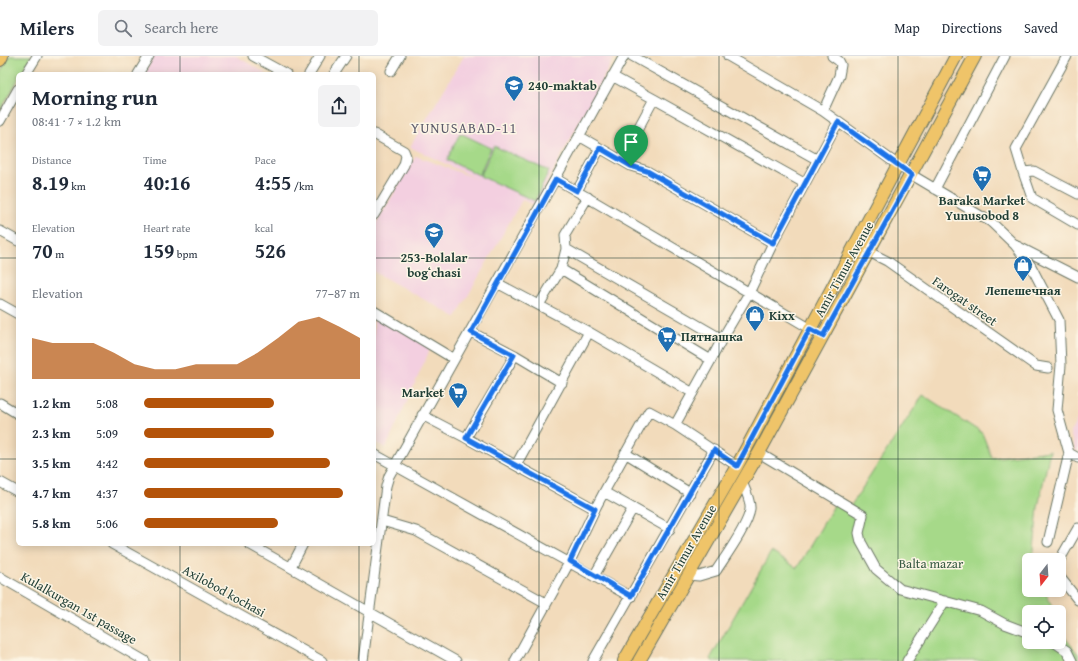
<!DOCTYPE html>
<meta charset="utf-8">
<style>
body{margin:0;font-family:"Gentium Book Plus",serif;background:#f2f2f3;color:#1f2937;height:100vh;display:flex;flex-direction:column;font-size:15px;white-space:nowrap}
*{box-sizing:border-box;margin:0}
p{font-size:13px;color:#747a83}
.icon{flex:none;width:22px;height:22px;fill:none;stroke:currentColor;stroke-width:2;stroke-linecap:round;stroke-linejoin:round}
.map{position:relative;flex:1;overflow:hidden}
.side{position:absolute;left:16px;top:16px;width:360px;height:474px;display:flex;flex-direction:column;background:#fff;border-radius:6px;box-shadow:0 2px 10px #0003}
.side>*{flex:none}
.needle{width:26px;rotate:197deg}
.tools{position:absolute;left:1022px;top:497px;display:grid;gap:8px}
.tools a{display:grid;place-items:center;width:44px;height:44px;border-radius:6px;background:#fff;box-shadow:0 2px 10px #0003;font-size:20px}
.pin{position:absolute;display:grid;place-items:center;width:34px;height:34px;color:#fff;margin:-41px -17px;border-radius:50% 50% 50% 0;rotate:-45deg;box-shadow:0 0 4px #0007}
.pin .icon{rotate:45deg}
.round{display:grid;place-items:center;flex:none;width:42px;height:42px;border-radius:6px;background:#f2f2f3}
.head{display:flex;align-items:center;justify-content:space-between;height:68px;padding:0 16px}
h1{font-size:22px;font-weight:800;line-height:30px}
.stats{display:grid;grid-template-columns:repeat(3,1fr);gap:6px;height:68px;padding:4px 16px}
.stats div{display:grid;align-content:center}
.stats b{font-size:20px;font-weight:800}
.stats small{font-size:11px;font-weight:400}
.stats p{font-size:11px}
.chart{height:112px;padding:8px 16px}
.chart p{display:flex;justify-content:space-between}
.chart svg{width:100%;height:72px;margin-top:4px;fill:#b45309;opacity:.7}
ul{padding:0 16px;list-style:none;font-size:13px}
li{display:grid;grid-template-columns:64px 48px 1fr;align-items:center;height:30px}
li i{height:10px;border-radius:5px;background:#b45309}
header{display:flex;align-items:center;gap:24px;box-sizing:border-box;height:56px;padding:0 20px;background:#fff;border-bottom:1px solid #e0e1e3}
header strong{font-size:19px}
nav{display:flex;gap:22px;margin-inline-start:auto;font-size:14px}
.search{width:280px;height:36px;background:#f2f2f3;display:flex;align-items:center;gap:10px;box-sizing:border-box;padding:0 14px;border-radius:6px;color:#747a83;font-size:15px}
.map>svg:first-child{display:block}
</style>
<header>
<strong>Milers</strong>
<div class="search"><svg class="icon" aria-label="search" viewBox="0 0 24 24"><circle cx="10" cy="10" r="6"/><path d="M15 15l6 6"/></svg>Search here</div>
<nav><a>Map</a><a>Directions</a><a>Saved</a></nav>
</header>
<div class="map">
<svg width="1078" height="605" viewBox="0 0 1078 605">
<rect width="100%" height="100%" fill="#fcf5e5"/>
<filter id="ink" filterUnits="userSpaceOnUse"><feTurbulence type="fractalNoise" baseFrequency=".025" numOctaves="2"/><feDisplacementMap in="SourceGraphic" scale="8" xChannelSelector="R" yChannelSelector="G"/><feConvolveMatrix kernelMatrix="1 2 1 2 8 2 1 2 1" color-interpolation-filters="sRGB"/></filter>
<filter id="wash" filterUnits="userSpaceOnUse"><feTurbulence type="fractalNoise" baseFrequency=".012" numOctaves="4" result="noise"/><feDisplacementMap in="SourceGraphic" scale="16" xChannelSelector="R" yChannelSelector="G"/><feGaussianBlur stdDeviation="0.9" result="paint"/><feColorMatrix in="noise" values="0 0 0 0 0 0 0 0 0 0 0 0 0 0 0 0 0 1.4 0 .05"/><feComposite in="paint" operator="in"/></filter>
<g filter="url(#wash)">
<rect width="100%" height="100%" fill="#f2dbbb"/>
<!-- built -->
<path fill="#f3cfe0" d="M154,0H236L267,18H144Z
M464,0H615L535,149L522,144L456,261L374,216V171L416,100L477,123L410,91Z
M374,261L432,289L386,392L374,385Z
M1078,362V396L1076,395L1070,377Z"/>
<!-- green -->
<path fill="#a6d989" stroke="#628b5e" d="M9,0H31L21,18H18V24L0,55V17Z
M460,77L491,92L479,119L447,104Z
M494,90L549,115L535,145L480,120Z
M923,339L982,377L992,402L1050,395L1038,451L1033,504H1029V534H1044L1055,556H1029V586H1059V574L1078,598V605H713L710,603L771,496L797,512L835,448L848,454Z"/>
</g>
<g filter="url(#ink)">
<g fill="none" stroke-linecap="round" stroke-linejoin="round">
<defs>
<path id="minor" d="M253,0L286,18
M632,0L818,104
M728,0L823,55L912,119L991,166L1015,189L1031,210L1059,264L1061,309L1057,354L1069,397L1078,402
M1067,0L1016,93L1023,116L1034,115L1078,138
M391,15L400,0
M26,18L37,0
M138,18L149,0
M309,18L320,0
M334,18L346,0
M612,20L654,43
M823,55L839,20L841,9L839,5L832,0
M0,65L18,33
M374,78L404,95L406,100L404,109L374,159
M579,80L631,110L647,115L773,187L838,66
M621,104L654,43L804,127
M1023,116L1032,142L1078,169
M556,123L823,280
M935,133L1005,0
M577,135L600,92
M0,175L18,185
M1017,190L1078,221
M566,193L722,283L749,237L773,187
M869,196L887,205L1036,310L1048,312
M561,213L711,304L675,369L737,410
M497,227L589,276L693,337
M0,248L18,258
M539,249L561,213L566,193L565,179L588,141
M374,255L454,303
M471,276L515,299L466,382L595,453L570,505L515,605
M515,299L562,327
M711,304L722,283
M0,347L18,358
M422,359L466,382
M625,397L690,437
M759,397L863,459L859,477L861,486L876,513L900,533L981,555L1005,568L1029,577
M374,398L631,541
M516,409L589,276
M0,426L18,436
M604,436L649,355L675,369
M595,453L604,436L670,473
M382,465L416,475L546,547
M1048,486L1069,397
M112,488L322,605
M249,488L456,605
M1059,505L1078,472
M291,511L303,488
M688,519L699,520L716,515C725,501 749,468 750,453C751,445 745,433 742,426
M594,520L633,452
M1059,520L1078,544
M0,521L145,605
M1054,586L1067,595L1072,605
M363,605L386,430L389,420L624,0
M593,605L714,394
M907,605L945,545"/>
<path id="major" d="M0,4L2,0
M624,605L737,410L956,0
M639,605L759,397L975,0"/>
</defs>
<!-- minor casing -->
<use href="#minor" stroke="#697463" stroke-width="11"/>
<!-- major casing -->
<use href="#major" stroke="#697463" stroke-width="14"/>
<!-- minor -->
<use href="#minor" stroke="#fff" stroke-width="9"/>
<!-- major -->
<use href="#major" stroke="#efc469" stroke-width="12"/>
</g>
</g>
<g fill="none" stroke-linecap="round" stroke-linejoin="round" filter="url(#ink)">
<defs>
<path id="route" d="M838,66L912,119L823,280L810,273L737,410L714,394L631,540L570,505L595,453L466,382L514,299L471,276L556,123L577,135L600,92L631,110L647,115L773,187Z"/>
</defs>
<!-- route casing -->
<use href="#route" stroke="#fff" stroke-width="8"/>
<!-- route -->
<use href="#route" stroke="#1a73e8" stroke-width="5"/>
</g>
<!-- grid -->
<path fill="none" stroke="#1f3d34" stroke-width="1" stroke-opacity="0.55" d="M180,0V18M359,0V18M539,0V605M719,0V605M898,0V605M0,202H18M374,202H1078M0,403H18M374,403H1078M180,488V605M359,488V605"/>
<!-- icons -->
<defs>
<symbol id="school-pin" viewBox="-11 -11 22 30"><path d="M0 17L-7.5 6A9.5 9.5 0 1 1 7.5 6Z" fill="#1f6fb2" stroke="#fcf5e5"/><path d="M0-5L7-2L0 1L-7-2ZM-4 1L0 2.5L4 1V4Q0 6-4 4Z" fill="#fff"/></symbol>
<symbol id="supermarket-pin" viewBox="-11 -11 22 30"><path d="M0 17L-7.5 6A9.5 9.5 0 1 1 7.5 6Z" fill="#1f6fb2" stroke="#fcf5e5"/><path d="M-6-5.5h2.5l.6 2H6L4.5 2H-2.5L-4.4-4H-6ZM-1.5 3.2a1.3 1.3 0 1 0 .1 0ZM3 3.2a1.3 1.3 0 1 0 .1 0Z" fill="#fff"/></symbol>
<symbol id="shop-pin" viewBox="-11 -11 22 30"><path d="M0 17L-7.5 6A9.5 9.5 0 1 1 7.5 6Z" fill="#1f6fb2" stroke="#fcf5e5"/><path d="M-5-2.5h2.3a2.7 3.5 0 0 1 5.4 0H5L5.5 6h-11ZM-1.5-2.5h3a1.5 2.3 0 0 0-3 0Z" fill="#fff"/></symbol>
</defs>
<g fill-rule="evenodd">
<use href="#school-pin" x="503" y="18" width="22" height="30"/>
<use href="#supermarket-pin" x="971" y="108" width="22" height="30"/>
<use href="#school-pin" x="423" y="165" width="22" height="30"/>
<use href="#shop-pin" x="1012" y="198" width="22" height="30"/>
<use href="#shop-pin" x="744" y="248" width="22" height="30"/>
<use href="#supermarket-pin" x="656" y="269" width="22" height="30"/>
<use href="#supermarket-pin" x="447" y="325" width="22" height="30"/>
</g>
<g text-anchor="middle" dominant-baseline="central" stroke-width="3" stroke-linejoin="round" paint-order="stroke">
<!-- poi labels -->
<g font-size="13" font-weight="bold" fill="#1f3d34" stroke="#fcf5e5" text-anchor="start">
<text x="528" y="29">240-maktab</text>
<text x="982" y="144" text-anchor="middle">Baraka Market<tspan x="982" dy="15">Yunusobod 8</tspan></text>
<text x="434" y="201" text-anchor="middle">253-Bolalar<tspan x="434" dy="15">bogʻchasi</tspan></text>
<text x="1023" y="234" text-anchor="middle">Лепешечная</text>
<text x="769" y="259">Kixx</text>
<text x="681" y="280">Пятнашка</text>
<text x="444" y="336" text-anchor="end">Market</text>
</g>
<!-- street labels -->
<g font-size="13" fill="#1f3d34" stroke="#fcf5e5">
<text transform="translate(844 213) rotate(-61)">Amir Timur Avenue</text>
<text transform="translate(965 245) rotate(35)">Farogat street</text>
<text transform="translate(686 496) rotate(-60)">Amir Timur Avenue</text>
<text transform="translate(224 535) rotate(29)">Axilobod kochasi</text>
<text transform="translate(79 552) rotate(30)">Kulalkurgan 1st passage</text>
</g>
<!-- park labels -->
<g font-size="13" fill="#3a5c45" stroke="#fcf5e5">
<text x="931" y="507">Balta mazar</text>
</g>
<!-- neighbourhood labels -->
<g font-size="14" letter-spacing="1" fill="#5d5b6b" stroke="#fcf5e5">
<text x="464" y="72">YUNUSABAD-11</text>
</g>
</g>
</svg>
<div class="tools">
<a><svg class="needle" viewBox="-14 -14 28 28"><path d="M0-13l5 13h-10z" fill="#e53935"/><path d="M0 13l5-13h-10z" fill="#747a83"/></svg></a>
<a><svg class="icon" aria-label="locate" viewBox="0 0 24 24"><circle cx="12" cy="12" r="6"/><path d="M12 2v4M12 18v4M2 12h4M18 12h4"/></svg></a>
</div>
<div class="pin" style="left:631px;top:110px;background:#1e9e55"><svg class="icon" aria-label="arrive" viewBox="0 0 24 24"><path d="M6 21V4h12l-3 4 3 4H6"/></svg></div>
<section class="side">
<div class="head"><div><h1>Morning run</h1><p>08:41 · 7 × 1.2 km</p></div><a class="round"><svg class="icon" aria-label="share" viewBox="0 0 24 24"><path d="M12 15V3M7 8l5-5 5 5M5 13v7h14v-7"/></svg></a></div>
<div class="stats">
<div><p>Distance</p><b>8.19<small> km</small></b></div>
<div><p>Time</p><b>40:16</b></div>
<div><p>Pace</p><b>4:55<small> /km</small></b></div>
</div>
<div class="stats">
<div><p>Elevation</p><b>70<small> m</small></b></div>
<div><p>Heart rate</p><b>159<small> bpm</small></b></div>
<div><p>kcal</p><b>526</b></div>
</div>
<div class="chart"><p><span>Elevation</span>77–87 m</p>
<svg viewBox="0 0 160 44" preserveAspectRatio="none"><path d="M0 44V19L10 22L20 22L30 22L40 28L50 35L60 38L70 38L80 35L90 35L100 35L110 28L120 19L130 9L140 6L150 12L160 19V44z"/></svg>
</div>
<ul>
<li><b>1.2 km</b>5:08<i style="width:60%"></i></li>
<li><b>2.3 km</b>5:09<i style="width:60%"></i></li>
<li><b>3.5 km</b>4:42<i style="width:86%"></i></li>
<li><b>4.7 km</b>4:37<i style="width:92%"></i></li>
<li><b>5.8 km</b>5:06<i style="width:62%"></i></li>
</ul>
</section>
</div>
